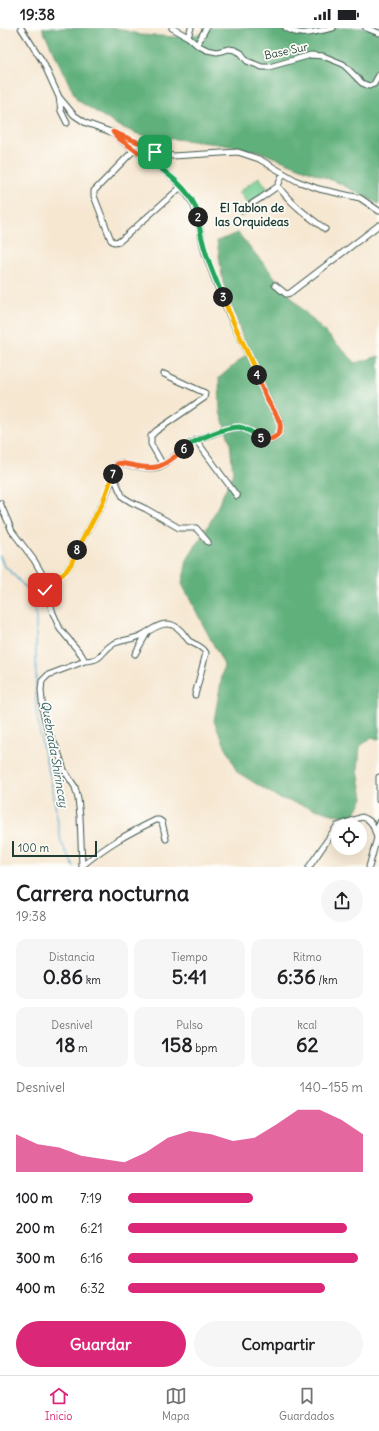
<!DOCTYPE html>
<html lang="es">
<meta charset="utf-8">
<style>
body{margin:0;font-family:Delius,sans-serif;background:#f6f6f6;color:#202124;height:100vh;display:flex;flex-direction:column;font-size:15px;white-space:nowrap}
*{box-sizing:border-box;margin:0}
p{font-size:13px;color:#757577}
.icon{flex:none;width:22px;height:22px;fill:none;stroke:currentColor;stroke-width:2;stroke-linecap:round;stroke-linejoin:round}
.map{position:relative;height:839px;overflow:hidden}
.details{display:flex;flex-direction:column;background:#fff;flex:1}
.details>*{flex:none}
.tools{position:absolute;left:331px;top:791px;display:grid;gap:8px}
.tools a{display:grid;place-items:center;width:36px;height:36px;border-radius:50%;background:#fff;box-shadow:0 4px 16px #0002;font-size:20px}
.scale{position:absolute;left:12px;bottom:10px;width:85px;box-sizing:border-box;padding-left:4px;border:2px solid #1f3d34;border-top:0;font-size:11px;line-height:14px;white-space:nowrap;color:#1f3d34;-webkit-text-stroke:3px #fdfcf7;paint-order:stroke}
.pin{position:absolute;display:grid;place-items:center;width:34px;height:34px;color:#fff;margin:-17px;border-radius:8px;box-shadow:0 2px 6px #0006}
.km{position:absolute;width:20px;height:20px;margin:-10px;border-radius:50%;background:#222;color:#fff;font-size:11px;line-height:20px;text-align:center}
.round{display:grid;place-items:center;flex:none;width:42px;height:42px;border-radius:21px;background:#f6f6f6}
.summary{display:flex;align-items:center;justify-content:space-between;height:68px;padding:0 16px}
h1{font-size:22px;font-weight:700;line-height:30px}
.stats{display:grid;grid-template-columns:repeat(3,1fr);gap:6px;height:68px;padding:4px 16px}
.stats div{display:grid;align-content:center;border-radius:10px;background:#f6f6f6;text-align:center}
.stats b{font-size:20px;font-weight:700}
.stats small{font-size:11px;font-weight:400}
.stats p{font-size:11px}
.chart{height:112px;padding:8px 16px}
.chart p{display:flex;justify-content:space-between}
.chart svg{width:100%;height:72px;margin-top:4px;fill:#db2777;opacity:.7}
.cta{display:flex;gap:8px;margin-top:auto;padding:8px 16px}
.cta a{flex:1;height:46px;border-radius:24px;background:#db2777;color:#fff;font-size:16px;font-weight:700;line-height:46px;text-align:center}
.cta a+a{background:#f6f6f6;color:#202124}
ul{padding:0 16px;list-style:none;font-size:13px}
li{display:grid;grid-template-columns:64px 48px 1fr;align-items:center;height:30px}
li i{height:10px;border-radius:5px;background:#db2777}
.status{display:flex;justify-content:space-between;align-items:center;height:28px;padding:0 20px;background:#fff;direction:ltr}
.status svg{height:11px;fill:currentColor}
.tab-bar{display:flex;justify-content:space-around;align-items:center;height:56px;border-top:1px solid #e0e0e0;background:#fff;font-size:11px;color:#757577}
.tab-bar a{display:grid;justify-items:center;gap:2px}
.tab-bar .active{color:#db2777}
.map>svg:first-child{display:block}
</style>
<div class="status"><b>19:38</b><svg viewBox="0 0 49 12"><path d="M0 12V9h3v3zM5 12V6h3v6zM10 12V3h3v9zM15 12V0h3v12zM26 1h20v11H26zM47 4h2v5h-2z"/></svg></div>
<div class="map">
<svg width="379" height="839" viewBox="0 0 379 839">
<rect width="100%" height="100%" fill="#fdfcf7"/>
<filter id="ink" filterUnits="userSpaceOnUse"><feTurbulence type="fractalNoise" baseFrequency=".025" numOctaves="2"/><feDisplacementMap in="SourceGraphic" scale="8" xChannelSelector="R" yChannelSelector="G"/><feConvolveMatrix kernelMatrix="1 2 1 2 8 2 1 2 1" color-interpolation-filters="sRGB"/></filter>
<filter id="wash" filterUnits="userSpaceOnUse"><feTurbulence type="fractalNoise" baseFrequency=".012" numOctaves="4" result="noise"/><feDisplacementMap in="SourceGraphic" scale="16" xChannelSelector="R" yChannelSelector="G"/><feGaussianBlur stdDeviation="0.9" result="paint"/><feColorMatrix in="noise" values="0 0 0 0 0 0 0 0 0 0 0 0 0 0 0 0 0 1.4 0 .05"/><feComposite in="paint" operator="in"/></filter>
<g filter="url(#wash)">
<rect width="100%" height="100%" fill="#f6e7d1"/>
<!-- green -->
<path fill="#76cc91" stroke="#4a8462" d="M259,149L268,161L248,176L239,164Z"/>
<!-- forest -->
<path fill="#60b07b" stroke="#407658" d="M42,0H116L141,7L178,9L202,6L210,0H379V176L339,155L258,123L218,116L140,107L117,97L77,72Z
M238,205L299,278L356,335L379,328V711L372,710L360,718L358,743L363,770L353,789L332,786L279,770L237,744L214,693L224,637L182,556L187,532L212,491L233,445L230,414L220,384L219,350L247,326L243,310L223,255L217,213Z"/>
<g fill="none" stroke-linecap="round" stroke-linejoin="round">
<!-- stream -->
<path stroke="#53a8cf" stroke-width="1.5" d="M0,528L3,536L33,567L36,588V681L42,717L51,752L61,814L74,839"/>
</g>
</g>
<g filter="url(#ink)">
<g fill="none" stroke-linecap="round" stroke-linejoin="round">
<defs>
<path id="street" d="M21,0L43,34L59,69L74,87L86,95L122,108L155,124L173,128L238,124L259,131L297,153L319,161L360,170L379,183
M172,0L188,9L197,17L207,22L217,24L229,21L235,22L241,25L247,33L262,39H269L311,27L323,28L343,36L362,55L369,58L374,56L379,47
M286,0C301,10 317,3 333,0
M366,0L379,5
M188,9L191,0
M197,17L206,0
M59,69L61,83L67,95
M134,122L94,163V168L111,212L114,214L120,213L181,159
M283,145L278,158C290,175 308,188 325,201
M242,182L261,170L278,158
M275,257L286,266L290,265L379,197
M196,412L237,468
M163,437L151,416V408L156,403L204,370L205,365L164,346
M113,447L120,463L123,469L131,474L146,481L179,500H196L208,514
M0,475L12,503L34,532L41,544L53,585L60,601L81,626L85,633L48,647L42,653L41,662L43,684L47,700L58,723L64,742L75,759L78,771L80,788L82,839
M45,562L66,543L71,536L75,526L102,476L111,454L114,441L117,436L120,435C130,437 140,440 150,440C165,441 175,427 185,419C193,413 201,410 210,407C218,404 230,399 239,399C252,400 268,421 279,405C281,402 281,397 280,393C277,386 271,380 268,372C258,352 250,330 240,309C226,282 215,253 205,225C199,206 201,185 188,168C176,150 159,139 141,127C131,120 120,114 113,104
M135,626L147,605
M85,633C104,632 100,624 113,616C121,612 131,612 140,608C153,602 164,589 179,601C183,604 185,609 189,613C195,617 203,618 206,625L195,667
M379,749V772
M82,838C107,817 127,806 156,792H159L162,794L166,811
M309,839L337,798L362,789C374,793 373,799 377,810
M369,839L377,810L379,794"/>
</defs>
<!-- street casing -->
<use href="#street" stroke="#3f564c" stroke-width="7"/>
<!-- street -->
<use href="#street" stroke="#fff" stroke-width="5"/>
</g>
</g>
<g fill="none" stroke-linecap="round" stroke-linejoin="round" filter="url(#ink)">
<defs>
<path id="split-1" d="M142,127L118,110L113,104L140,115L155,124"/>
<path id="split-2" d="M142,127C162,141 195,163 198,189"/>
<path id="split-3" d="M198,189C201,217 212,243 223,269"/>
<path id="split-4" d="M223,269C233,296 246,320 257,347"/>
<path id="split-5" d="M257,347C260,355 264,364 268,373C273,383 290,401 273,410C269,412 265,411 261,410"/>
<path id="split-6" d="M184,421C193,412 226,399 239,399C247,400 254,406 261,410"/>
<path id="split-7" d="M113,446L117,436L120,435C154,441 157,445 184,421"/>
<path id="split-8" d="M77,522L102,476L113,446"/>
<path id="split-9" d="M45,562L66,543L71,536L77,522"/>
</defs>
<!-- split-1 casing -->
<use href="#split-1" stroke="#fff" stroke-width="8"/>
<!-- split-2 casing -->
<use href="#split-2" stroke="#fff" stroke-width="8"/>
<!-- split-3 casing -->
<use href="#split-3" stroke="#fff" stroke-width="8"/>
<!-- split-4 casing -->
<use href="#split-4" stroke="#fff" stroke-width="8"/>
<!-- split-5 casing -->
<use href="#split-5" stroke="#fff" stroke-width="8"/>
<!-- split-6 casing -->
<use href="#split-6" stroke="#fff" stroke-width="8"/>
<!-- split-7 casing -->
<use href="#split-7" stroke="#fff" stroke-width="8"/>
<!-- split-8 casing -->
<use href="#split-8" stroke="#fff" stroke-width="8"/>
<!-- split-9 casing -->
<use href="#split-9" stroke="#fff" stroke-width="8"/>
<!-- split-1 -->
<use href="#split-1" stroke="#f0652b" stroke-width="5"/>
<!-- split-2 -->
<use href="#split-2" stroke="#22a559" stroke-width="5"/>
<!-- split-3 -->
<use href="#split-3" stroke="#22a559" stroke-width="5"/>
<!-- split-4 -->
<use href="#split-4" stroke="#f5b400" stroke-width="5"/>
<!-- split-5 -->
<use href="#split-5" stroke="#f0652b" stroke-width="5"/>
<!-- split-6 -->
<use href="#split-6" stroke="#22a559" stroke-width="5"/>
<!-- split-7 -->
<use href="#split-7" stroke="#f0652b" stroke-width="5"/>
<!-- split-8 -->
<use href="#split-8" stroke="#f5b400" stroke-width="5"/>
<!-- split-9 -->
<use href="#split-9" stroke="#f5b400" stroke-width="5"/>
</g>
<g text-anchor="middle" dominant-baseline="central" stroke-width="3.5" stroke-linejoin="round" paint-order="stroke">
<!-- street labels -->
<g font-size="11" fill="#1f3d34" stroke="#fdfcf7">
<text transform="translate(286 23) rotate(-12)">Base Sur</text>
</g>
<!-- neighbourhood labels -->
<g font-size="12" font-weight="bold" fill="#1f3d34" stroke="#fdfcf7">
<text x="252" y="179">El Tablon de<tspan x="252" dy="14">las Orquideas</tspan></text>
</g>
<!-- water labels -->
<g font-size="12" font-style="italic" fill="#31626a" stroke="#fdfcf7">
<text transform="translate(55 726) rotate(80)">Quebrada Shirincay</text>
</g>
</g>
</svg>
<div class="tools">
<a><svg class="icon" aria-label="locate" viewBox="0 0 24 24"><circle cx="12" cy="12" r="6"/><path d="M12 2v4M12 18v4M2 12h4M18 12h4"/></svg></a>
</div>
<div class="scale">100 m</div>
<div class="pin" style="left:155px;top:124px;background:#1e9e55"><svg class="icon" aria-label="arrive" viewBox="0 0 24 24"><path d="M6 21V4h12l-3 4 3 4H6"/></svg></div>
<div class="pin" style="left:45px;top:562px;background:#d93025"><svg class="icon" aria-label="check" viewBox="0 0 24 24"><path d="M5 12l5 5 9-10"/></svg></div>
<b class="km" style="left:198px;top:189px">2</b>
<b class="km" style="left:223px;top:269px">3</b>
<b class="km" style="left:257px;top:347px">4</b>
<b class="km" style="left:261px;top:410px">5</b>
<b class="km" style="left:184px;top:421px">6</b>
<b class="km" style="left:113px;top:446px">7</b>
<b class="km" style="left:77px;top:522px">8</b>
</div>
<section class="details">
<div class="summary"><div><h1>Carrera nocturna</h1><p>19:38</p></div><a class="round"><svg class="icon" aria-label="share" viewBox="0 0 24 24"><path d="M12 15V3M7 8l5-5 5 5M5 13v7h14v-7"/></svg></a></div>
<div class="stats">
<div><p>Distancia</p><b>0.86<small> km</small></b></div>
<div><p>Tiempo</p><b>5:41</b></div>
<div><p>Ritmo</p><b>6:36<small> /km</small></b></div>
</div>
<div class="stats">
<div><p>Desnivel</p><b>18<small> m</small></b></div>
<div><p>Pulso</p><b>158<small> bpm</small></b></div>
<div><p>kcal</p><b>62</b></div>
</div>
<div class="chart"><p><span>Desnivel</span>140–155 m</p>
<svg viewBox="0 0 160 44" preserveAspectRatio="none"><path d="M0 44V21L10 27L20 29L30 34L40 36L50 38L60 32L70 23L80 19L90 21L100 25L110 23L120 15L130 6L140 6L150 12L160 21V44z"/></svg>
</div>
<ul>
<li><b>100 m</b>7:19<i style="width:53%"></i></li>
<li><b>200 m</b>6:21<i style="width:93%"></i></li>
<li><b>300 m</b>6:16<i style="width:98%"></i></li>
<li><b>400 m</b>6:32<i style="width:84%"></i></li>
</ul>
<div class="cta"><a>Guardar</a><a>Compartir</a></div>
</section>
<nav class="tab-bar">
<a class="active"><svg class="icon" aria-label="home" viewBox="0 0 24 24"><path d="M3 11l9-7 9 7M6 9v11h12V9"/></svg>Inicio</a>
<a><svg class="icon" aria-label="map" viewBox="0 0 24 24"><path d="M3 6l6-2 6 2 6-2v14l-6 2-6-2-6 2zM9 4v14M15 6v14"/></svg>Mapa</a>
<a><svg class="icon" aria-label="saved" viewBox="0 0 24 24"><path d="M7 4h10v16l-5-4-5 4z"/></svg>Guardados</a>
</nav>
